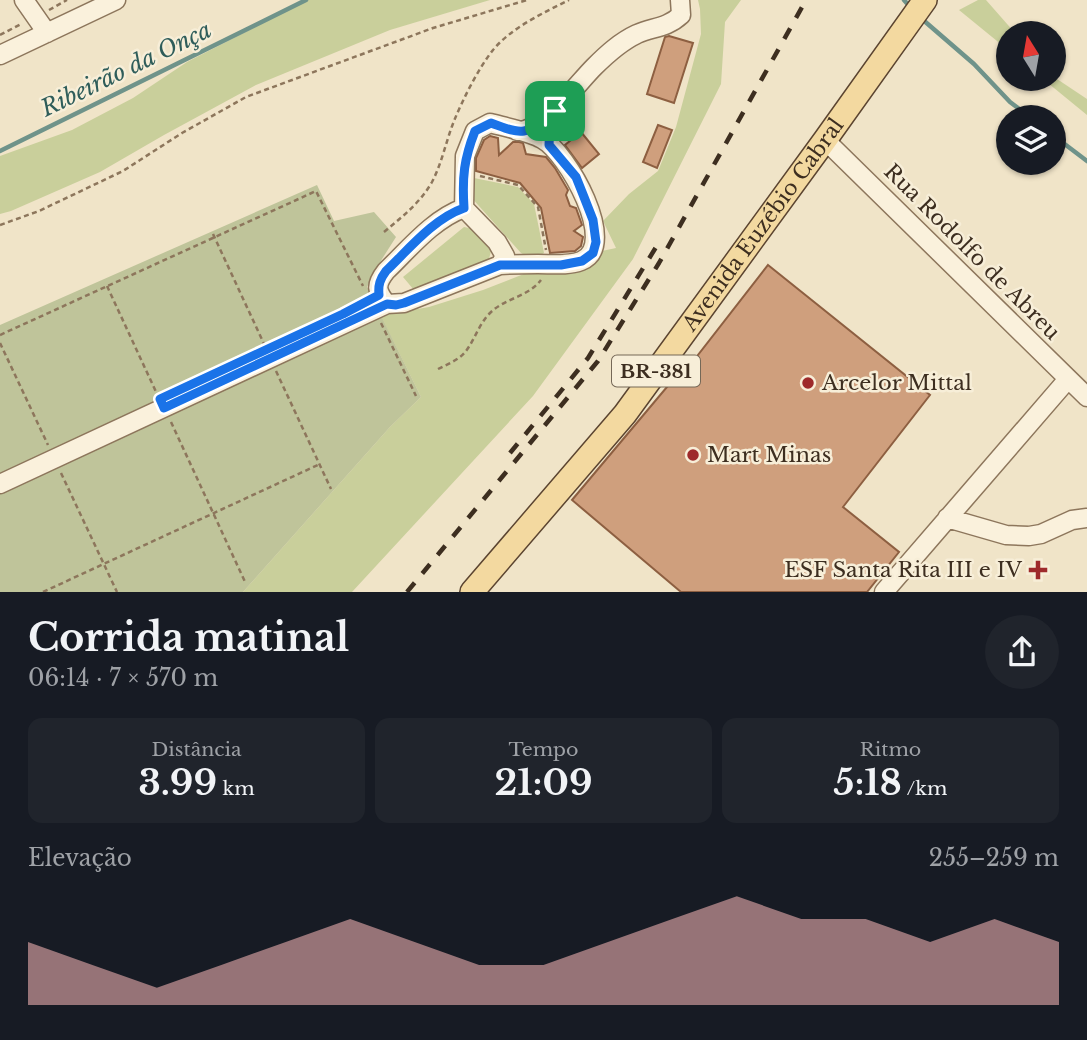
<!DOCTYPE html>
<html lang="pt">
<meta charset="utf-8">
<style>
body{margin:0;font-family:"Libre Baskerville",serif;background:#20242c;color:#f1f3f6;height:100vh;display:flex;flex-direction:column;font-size:26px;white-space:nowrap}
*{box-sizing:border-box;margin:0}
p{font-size:23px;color:#9ea1a6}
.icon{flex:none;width:38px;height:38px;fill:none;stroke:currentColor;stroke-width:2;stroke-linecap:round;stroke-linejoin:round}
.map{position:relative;height:592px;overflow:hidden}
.panel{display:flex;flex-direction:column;background:#171b24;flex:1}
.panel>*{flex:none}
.needle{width:46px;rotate:349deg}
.buttons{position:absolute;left:996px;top:21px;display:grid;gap:14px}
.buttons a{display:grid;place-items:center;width:70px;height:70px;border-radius:50%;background:#171b24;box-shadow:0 2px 5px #0004;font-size:35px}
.pin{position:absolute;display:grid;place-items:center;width:60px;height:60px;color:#fff;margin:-30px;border-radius:14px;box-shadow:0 4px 10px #0006}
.round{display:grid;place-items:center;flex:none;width:74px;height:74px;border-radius:37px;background:#20242c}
.head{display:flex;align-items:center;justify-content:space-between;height:119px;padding:0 28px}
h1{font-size:38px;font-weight:700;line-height:52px}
.stats{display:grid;grid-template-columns:repeat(3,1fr);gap:10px;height:119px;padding:7px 28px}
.stats div{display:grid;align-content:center;border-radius:14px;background:#20242c;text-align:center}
.stats b{font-size:35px;font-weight:700}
.stats small{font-size:19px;font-weight:400}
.stats p{font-size:19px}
.chart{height:196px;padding:14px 28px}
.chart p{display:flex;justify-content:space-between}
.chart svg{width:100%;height:126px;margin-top:7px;fill:#cc999b;opacity:.7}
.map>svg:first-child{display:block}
</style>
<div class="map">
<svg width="1087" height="592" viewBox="0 0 1087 592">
<rect width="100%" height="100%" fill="#f0e4c8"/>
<!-- green -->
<path fill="#c9cf9b" d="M308,0H490L390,30L256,85L164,135L100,172L11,211L0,214V156L72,130L133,98L187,62Z
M698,0H741L725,22L721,84L633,259L533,396L352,592H243L390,427L421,397L378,310L406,311L429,307L483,290L534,270L589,263L602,251L616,248L603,221L629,194L658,171L676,127L701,34L700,9Z
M978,0H986L1015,33H1008V50L959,10Z
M1054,77L1087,99V115L1043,79H1054Z
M474,178L518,187L534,204L544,253C535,259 530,258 521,253L470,196L469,182Z
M464,227L479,230L492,247L488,263L414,290L403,277Z"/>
<!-- cemetery -->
<path fill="#bfc49a" d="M317,185L334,221L374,212L396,237L382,259L367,287L421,397L390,427L243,592H0V325Z"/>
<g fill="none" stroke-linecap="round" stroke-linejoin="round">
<!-- stream -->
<path stroke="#6f938a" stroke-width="4.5" d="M904,0L911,8
M922,19L974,64L1010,102L1030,117
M1054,136L1087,161
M0,151L306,0"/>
</g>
<!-- building -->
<path fill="#cf9f7d" stroke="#8d5f41" stroke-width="2" d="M669,36L693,43L674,103L647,94L665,37Z
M658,125L672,130L657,168L643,162Z
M581,132L599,154L582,168L565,145Z
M490,136L498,138L499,155L513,142H519L523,143L526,154L546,157L555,168L568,190L566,195L570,206L576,208L581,222L582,225L574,231L583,237L581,246L575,251L550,253L541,208L520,183L476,171V158L484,140Z
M768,265L930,395L843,507L899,552L867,592H681L572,500L677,375L680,378Z"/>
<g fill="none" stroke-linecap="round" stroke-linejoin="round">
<defs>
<path id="minor" d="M24,0L47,33
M0,55L116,0
M517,131C542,132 576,85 594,67C607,54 620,42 637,34C653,27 667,28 681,15L680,0
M825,140L1087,397
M464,208L465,156L475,131L490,123C505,127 530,132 542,139C567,152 620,246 581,261C568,266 552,264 538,264C526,264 513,264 500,265
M0,484L387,304L404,303L500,265L505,256L497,242L464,208C433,219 409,249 386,271C375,285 376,291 387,304
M947,518L1006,535L1029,536L1041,534L1072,520L1087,518
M884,592L1068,379"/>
<g id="major">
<path id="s1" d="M472,592L625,414L825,140L925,0"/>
</g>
</defs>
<!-- minor casing -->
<use href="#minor" stroke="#8d765c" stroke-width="21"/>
<!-- major casing -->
<use href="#major" stroke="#5b4430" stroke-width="26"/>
<!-- path -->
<path stroke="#8d765c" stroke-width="2.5" stroke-dasharray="5 3.5" stroke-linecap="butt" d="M49,10L67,0
M0,35L21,24
M480,176L518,185L538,207L546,250
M0,225L39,211L123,171L182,133L246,97L433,28L527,0
M384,232C402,217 420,203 432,182C442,163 446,141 454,121C463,99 478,69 493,50C511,28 543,13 569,0
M213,234L265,346
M107,286L157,394
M381,323L416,396
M0,335L316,191L363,286
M0,343L48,445
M438,369C448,364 459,360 466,351C475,339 479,324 490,313C505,298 528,297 541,280
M276,371L331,489
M171,422L246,584
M61,473L117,592
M43,592L320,464"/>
<!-- minor -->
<use href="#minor" stroke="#faf1dc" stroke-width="18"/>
<!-- major -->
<use href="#major" stroke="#f3d9a0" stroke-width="23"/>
<!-- rail -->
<path stroke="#3d2e20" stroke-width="4.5" stroke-dasharray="12 12" stroke-linecap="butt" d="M510,453L588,358L661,239
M407,592L598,361L659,263L806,0"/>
</g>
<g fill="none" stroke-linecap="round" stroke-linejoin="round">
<defs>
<path id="route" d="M560,103L550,124L549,145L576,177L584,197L593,220L596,242L593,253L582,261L561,265H500L404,303L396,305L387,304L164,408L160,399L343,314L379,295C378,285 380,279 386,271C409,249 433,219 464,208C462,177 464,159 475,131L491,123C500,126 514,133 524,131C538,129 551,113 560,103Z"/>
</defs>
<!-- route casing -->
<use href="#route" stroke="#fff" stroke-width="14"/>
<!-- route -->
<use href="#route" stroke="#1a73e8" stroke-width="9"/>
</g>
<!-- markers -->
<g fill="#9e2a2b" stroke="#f7eed8" stroke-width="2.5">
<circle cx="808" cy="383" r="7"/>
<circle cx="693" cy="455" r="7"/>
<path d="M1034.5 559.5h7v7h7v7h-7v7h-7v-7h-7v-7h7z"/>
</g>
<g text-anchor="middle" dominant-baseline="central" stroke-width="5" stroke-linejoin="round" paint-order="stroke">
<!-- shield labels -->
<rect fill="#f7eed8" stroke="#756857" stroke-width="2" x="612" y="355.5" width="88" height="31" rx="5"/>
<g font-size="19" font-weight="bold" fill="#3d2e20">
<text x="656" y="371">BR-381</text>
</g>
<!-- street labels -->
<g font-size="21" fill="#3d2e20" stroke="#f7eed8">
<text stroke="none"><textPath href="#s1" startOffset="469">Avenida Euzébio Cabral</textPath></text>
<text transform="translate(972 252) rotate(45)">Rua Rodolfo de Abreu</text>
</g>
<!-- poi labels -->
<g font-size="21" fill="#3d2e20" stroke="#f7eed8" text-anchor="start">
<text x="822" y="383">Arcelor Mittal</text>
<text x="707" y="455">Mart Minas</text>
<text x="1022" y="570" text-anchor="end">ESF Santa Rita III e IV</text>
</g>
<!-- water labels -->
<g font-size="23" font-style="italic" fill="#2f5d5a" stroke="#f7eed8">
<text transform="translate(126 69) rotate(-26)">Ribeirão da Onça</text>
</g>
</g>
</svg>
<div class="buttons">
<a><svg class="needle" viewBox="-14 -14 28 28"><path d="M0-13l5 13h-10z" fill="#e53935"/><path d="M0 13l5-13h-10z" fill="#9ea1a6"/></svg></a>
<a><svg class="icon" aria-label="layers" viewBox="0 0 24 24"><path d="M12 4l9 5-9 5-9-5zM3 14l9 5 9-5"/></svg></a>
</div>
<div class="pin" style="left:555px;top:111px;background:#1e9e55"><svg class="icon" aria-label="arrive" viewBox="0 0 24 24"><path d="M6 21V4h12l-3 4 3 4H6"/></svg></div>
</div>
<section class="panel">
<div class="head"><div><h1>Corrida matinal</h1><p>06:14 · 7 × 570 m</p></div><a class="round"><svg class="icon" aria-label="share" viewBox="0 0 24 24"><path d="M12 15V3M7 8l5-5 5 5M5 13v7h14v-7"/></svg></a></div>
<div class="stats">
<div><p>Distância</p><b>3.99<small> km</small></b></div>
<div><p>Tempo</p><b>21:09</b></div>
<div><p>Ritmo</p><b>5:18<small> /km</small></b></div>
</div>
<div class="chart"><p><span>Elevação</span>255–259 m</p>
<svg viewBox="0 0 160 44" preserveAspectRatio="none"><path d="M0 44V22L10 30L20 38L30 30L40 22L50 14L60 22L70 30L80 30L90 22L100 14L110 6L120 14L130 14L140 22L150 14L160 22V44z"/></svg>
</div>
</section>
